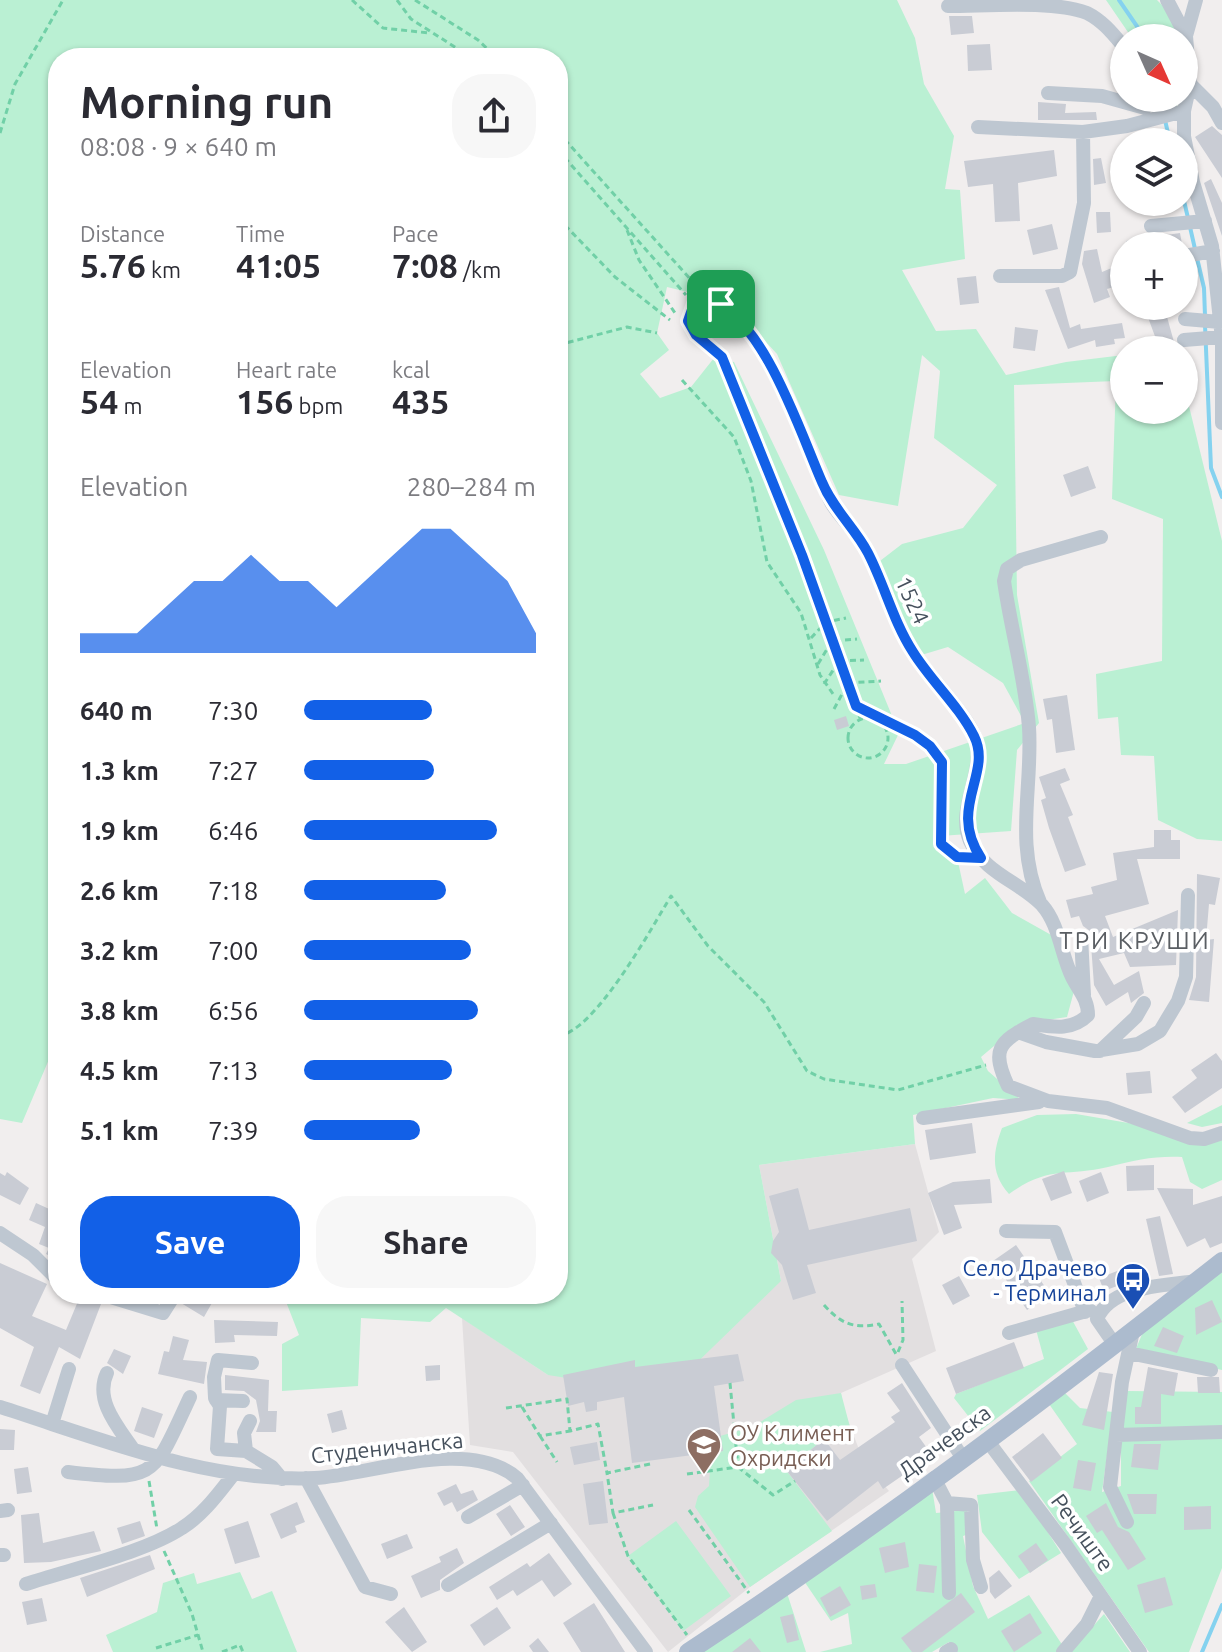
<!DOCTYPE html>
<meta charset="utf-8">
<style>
body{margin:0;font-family:Ubuntu,sans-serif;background:#f7f7f7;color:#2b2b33;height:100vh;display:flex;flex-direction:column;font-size:30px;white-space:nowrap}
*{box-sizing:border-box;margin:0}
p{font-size:26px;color:#7c7c81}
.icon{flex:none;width:44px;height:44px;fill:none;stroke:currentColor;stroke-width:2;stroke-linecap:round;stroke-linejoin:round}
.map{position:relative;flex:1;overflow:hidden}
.sheet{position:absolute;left:48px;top:48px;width:520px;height:1256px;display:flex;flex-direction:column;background:#fff;border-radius:32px;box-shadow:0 2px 6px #0004}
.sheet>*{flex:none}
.needle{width:52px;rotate:135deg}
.fabs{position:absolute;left:1110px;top:24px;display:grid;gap:16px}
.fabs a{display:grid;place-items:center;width:88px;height:88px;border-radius:50%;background:#fff;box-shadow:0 2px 6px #0004;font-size:40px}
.pin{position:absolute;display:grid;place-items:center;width:68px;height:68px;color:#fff;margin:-34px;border-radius:16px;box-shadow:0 4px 12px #0006}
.round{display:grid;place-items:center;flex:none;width:84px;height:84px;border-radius:32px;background:#f7f7f7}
.overview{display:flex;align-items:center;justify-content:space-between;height:136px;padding:0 32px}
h1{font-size:44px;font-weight:700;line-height:60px}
.metrics{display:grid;grid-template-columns:repeat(3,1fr);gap:12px;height:136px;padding:8px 32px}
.metrics div{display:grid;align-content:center}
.metrics b{font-size:34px;font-weight:700}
.metrics small{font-size:22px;font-weight:400}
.metrics p{font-size:22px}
.chart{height:224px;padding:16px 32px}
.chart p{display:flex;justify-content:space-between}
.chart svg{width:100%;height:144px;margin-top:8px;fill:#1260e7;opacity:.7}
.button{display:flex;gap:16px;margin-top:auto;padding:16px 32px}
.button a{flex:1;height:92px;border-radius:32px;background:#1260e7;color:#fff;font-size:32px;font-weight:700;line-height:92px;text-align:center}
.button a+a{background:#f7f7f7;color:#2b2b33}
ul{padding:0 32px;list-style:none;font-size:26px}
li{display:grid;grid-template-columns:128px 96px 1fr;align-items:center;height:60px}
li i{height:20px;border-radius:10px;background:#1260e7}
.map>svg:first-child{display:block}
</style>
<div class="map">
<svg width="1222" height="1652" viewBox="0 0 1222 1652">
<rect width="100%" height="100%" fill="#f1eeee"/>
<!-- education -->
<path fill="#e2dfe0" d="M915,1144L939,1232L912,1259L936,1351L841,1393L844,1410L863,1460L889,1491L750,1587L668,1652L513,1452L470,1445L462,1318L548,1375L781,1281L759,1165Z"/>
<!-- green -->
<path fill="#baf0d3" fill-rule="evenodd" d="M0,0H897L915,38L924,84L954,136L945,189L960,190L965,259L902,270L936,331L976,329L1006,375L1066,362L1124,355V410H1184V398H1187L1222,541V841L1197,839L1158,820L1154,756L1121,755L1118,717L1098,719L1096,674L1162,661L1163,519L1112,499L1116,381L1014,385L1017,595L1039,723L1017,750L1011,831L940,836L941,844L957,857L965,894L985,878L1012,913L1053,936L1074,991L1067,1017L1020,1024L981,1057L988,1071L1021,1100L993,1098L913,1115L915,1144L759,1165L781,1281L680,1379L617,1386L548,1375L446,1308L430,1322L361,1318L358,1386L282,1391V1344L299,1335L283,1294H558V58H58V1038L22,1123L0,1119ZM667,287L729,302L777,354L839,495L898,506L922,355L940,371L934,438L997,485L963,528L902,544L876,564L918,656L948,647L1003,683L1025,723L906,764H884L899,733L824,550L734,362L714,358L691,387L660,398L640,374L669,350L657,333Z
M1106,0H1157L1166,9L1182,38H1132Z
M1152,98H1178L1177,106L1155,113Z
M1222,1105V1123L1202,1127L1187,1123Z
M1076,1114L1222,1139V1180L1202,1189L1190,1182L1182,1157C1153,1156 1136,1160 1108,1167C1066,1177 1049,1165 1009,1194C990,1173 993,1152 1002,1128L1037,1115Z
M1222,1271V1370L1135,1351L1143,1332Z
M1070,1316L1088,1349L980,1431L954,1398L956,1394L1044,1359L1035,1326Z
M1127,1391L1222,1392V1568L1189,1652H1149L1029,1481L1077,1444L1049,1404L1064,1392L1080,1408L1113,1412L1102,1492L1121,1486V1434Z
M841,1393L851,1431L824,1439L786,1470L832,1531L750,1587L695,1507L698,1496L709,1486L711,1453L723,1451L720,1436L752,1427L796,1400Z
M932,1488L936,1513L967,1510L969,1534L963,1536L973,1586L988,1619L1029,1595L1067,1652H951L949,1642L932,1652H820L852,1644L848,1613L831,1621L804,1581Z
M1021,1490L1061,1553L1019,1579L982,1532L977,1495Z
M676,1521L731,1596L683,1631L628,1556Z
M240,1572L252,1599L272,1591L297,1652H113L106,1635L157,1612L163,1583L194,1573L197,1584Z
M787,1593L806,1652H701Z
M1104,1614L1130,1652H1070Z"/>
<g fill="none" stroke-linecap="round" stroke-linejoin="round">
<!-- stream -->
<path stroke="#85d2ef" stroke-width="4" d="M1119,0L1145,38
M1160,98L1163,111
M1165,120L1170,142
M1184,201L1188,218
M1190,227L1195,249
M1197,258L1204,288L1205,316
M1205,325L1211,468L1222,497
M1202,1652L1222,1605"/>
</g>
<!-- building -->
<path fill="#c9ccd4" d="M949,16H972L974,33L951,35Z
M990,44L992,70L968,71L967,45Z
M1038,102L1066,104L1065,113L1096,112L1097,120H1038Z
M1212,126L1222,135V178L1195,137Z
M1054,150L1057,176L1018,183L1020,221L995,222L993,184L968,187L964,161Z
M1101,158L1106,183L1094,185L1093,159Z
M1211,179L1222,203V236L1204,183Z
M1096,212H1110L1111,232L1097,233Z
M1052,224L1058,249L1033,255L1027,230Z
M1180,233L1182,244L1126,246V241Z
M1097,249L1102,272L1114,267L1117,286L1107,289L1110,297L1094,303L1082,264L1084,251Z
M976,276L979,303L960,305L957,278Z
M1059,287L1070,328L1080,324L1081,329L1122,323L1125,338L1114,339L1115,344L1096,347L1095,340L1068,349L1045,290Z
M1164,306L1174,342L1178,350H1160L1146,312Z
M1015,327L1038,330L1035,351L1013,348Z
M1088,466L1096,488L1071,497L1063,475Z
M1067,695L1075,750L1056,753L1052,719L1047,720L1043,699Z
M846,716L849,726L837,730L834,720Z
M1065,768L1070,780L1060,784L1073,815L1068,817L1086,865L1065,872L1049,828L1041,800L1046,798L1039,777Z
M1154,830H1171V840H1180V859H1137L1149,904L1105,916L1113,937L1178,910L1176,965L1130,967L1124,953L1099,959L1114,985L1139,971L1144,993L1131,1003L1128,992L1106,1006L1094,985L1090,931L1083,926L1079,916L1071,918L1066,900L1093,894L1091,887L1117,880L1113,853L1154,847Z
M1197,874L1220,878L1215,905L1209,904L1206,940L1214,939L1209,1002L1189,1000L1196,977Z
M1216,1053L1222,1061V1088L1185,1113L1172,1097L1197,1078L1191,1070Z
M1150,1071L1152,1093L1128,1095L1126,1073Z
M972,1123L976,1153L930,1160L925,1130Z
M1154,1165V1190L1127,1191L1126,1166Z
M1064,1171L1072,1193L1051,1201L1042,1179Z
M7,1172L29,1188L20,1205L0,1195V1173L5,1176Z
M1101,1172L1109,1193L1087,1202L1079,1181Z
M990,1179L992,1203L954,1205L962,1228L944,1235L928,1193L953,1182Z
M798,1188L809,1230L910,1208L917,1241L807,1265L816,1293L793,1300L782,1265L771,1253L773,1241L779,1232L769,1196Z
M1157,1188L1193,1189V1205L1222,1196V1243L1210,1248L1205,1238L1187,1247Z
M36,1203L58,1213V1260L46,1254L49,1248L39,1244L45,1227L29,1220Z
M1160,1216L1173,1274L1159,1276L1146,1219Z
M1016,1245L1050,1294L1027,1310L993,1261Z
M0,1263L47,1284L32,1316L66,1330L81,1294L101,1304L80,1359L59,1347L40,1394L20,1386L34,1347L0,1328Z
M1125,1268L1130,1281L1104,1291L1099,1278Z
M959,1276L970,1296L953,1305L942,1285Z
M185,1294H217L204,1317L181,1303Z
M1212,1300L1222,1322L1196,1335L1195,1308Z
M214,1320L278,1322L277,1336L234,1335L235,1342L215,1343Z
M1163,1327L1184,1336L1177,1353L1154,1346Z
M173,1336L189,1340L183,1360L207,1362L204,1384L158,1374L164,1351L169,1352Z
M1014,1342L1024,1368L956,1394L946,1368Z
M114,1349L131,1356L123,1374L107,1363Z
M738,1354L744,1381L714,1386L723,1451L632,1463L624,1397L597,1402V1410L586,1412L584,1402L568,1406L563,1375L635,1360V1367Z
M440,1365V1380L426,1381L425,1366Z
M1148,1367L1178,1373L1174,1396L1161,1394V1424H1135V1407H1141Z
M1099,1372L1113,1374L1104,1430L1082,1425Z
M225,1375L269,1380L268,1411H277L276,1432H256L260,1421L256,1400L244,1391L225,1390Z
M1197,1377H1219L1220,1393H1198Z
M902,1383L931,1428L919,1437L932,1455L883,1489L878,1481L827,1521L786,1470L824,1439L840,1460L895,1422L891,1417L900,1411L887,1393Z
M142,1407L163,1414L154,1438L134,1431Z
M342,1410L347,1429L332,1433L327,1414Z
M0,1429L15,1430L14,1450H0Z
M1043,1433L1062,1458L1031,1482L1012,1457Z
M597,1442L600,1460L574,1465L570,1447Z
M1134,1444H1161L1158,1470L1131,1467Z
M1078,1460L1096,1463L1091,1491L1073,1488Z
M28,1467L32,1492L17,1494L14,1469Z
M603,1481L608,1523L589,1525L583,1484Z
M456,1484L461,1494L473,1490L478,1500L457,1512L452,1502L444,1506L437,1493Z
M1127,1494H1157L1156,1514H1134Z
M297,1502L305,1522L295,1526L297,1532L281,1539L270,1514Z
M1106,1503L1118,1527L1129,1532L1146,1559L1128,1570L1102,1530L1097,1533L1086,1516Z
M510,1505L525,1527L511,1536L496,1514Z
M1211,1506V1529L1184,1530V1507Z
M39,1513L43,1543L94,1531L101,1551L51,1562L24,1563L21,1515Z
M140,1521L145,1536L122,1544L117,1528Z
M248,1521L260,1557L235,1564L224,1529Z
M407,1534L413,1548L387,1559L381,1544Z
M905,1542L909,1567L885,1573L879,1548Z
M1036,1543L1048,1560L1030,1573L1018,1556Z
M457,1548L464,1563L440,1580V1590L421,1598L411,1576L441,1562L439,1557Z
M549,1553L572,1584L554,1597L542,1580L517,1596L513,1590L497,1600L489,1587L527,1563L530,1567Z
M150,1555L155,1569L87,1597L80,1578Z
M919,1564L937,1566L934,1593L916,1591Z
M999,1570L1012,1586L995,1599L990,1592L989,1578Z
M1165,1577L1173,1605L1145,1613L1137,1585Z
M875,1584L877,1597L862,1600L860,1586Z
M840,1586L851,1605L830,1617L820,1598Z
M961,1593L975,1612L922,1652H912L901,1638Z
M42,1598L47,1621L27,1625L22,1602Z
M594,1603L625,1652H581L563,1623Z
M404,1607L427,1642L412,1652L385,1622Z
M497,1607L511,1628L484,1646L470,1625Z
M1030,1613L1042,1633L1014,1652L1001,1631Z
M793,1614L799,1640L787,1643L780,1617Z
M538,1638L549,1652H533L529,1646Z
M750,1638L761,1652H732Z"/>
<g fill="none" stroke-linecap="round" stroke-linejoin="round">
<!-- path -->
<path stroke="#71d0a7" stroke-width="3" stroke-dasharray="6 4" stroke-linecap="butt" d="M352,0L383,28L429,33
M397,0L411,19L472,58
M415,0L478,40L497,58
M558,132L701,291
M0,133L15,84L63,0
M558,150L686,295
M558,218L615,277L670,320
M627,230L639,260L675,313
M694,332L722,357L802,555L860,718
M558,345L627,327L657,333
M682,380L734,437L751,481L767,562L801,613L820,675L833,694
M811,638L826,622L846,618
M840,661L864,660
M818,664L832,641L857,639
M824,684L840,660
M856,706C877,712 936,740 942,763C947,785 937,818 941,844L962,857
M834,709L848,683L881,681
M848 738a20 20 0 1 1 40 0a20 20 0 1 1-40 0Z
M558,1036C595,1032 652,927 671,896L708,946L764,1002L807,1071L824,1079L898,1090L986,1065
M824,1305C841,1324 854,1329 879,1324L896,1354
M898,1352L903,1340L902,1301
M522,1407L540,1436L570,1431
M506,1408L567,1399L570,1431L598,1424L607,1473
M540,1436L557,1462
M650,1464L607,1473L613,1513L653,1505
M738,1467L773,1495L795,1481
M687,1474L738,1467L730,1383
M149,1481L157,1529
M689,1510L749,1593
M613,1513L628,1556L687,1635
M164,1551L192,1614L203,1652
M156,1648L198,1635
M222,1652L240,1645L243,1652"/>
<!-- minor -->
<path stroke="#bec7d1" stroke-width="14" d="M1167,0L1186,36L1190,84L1213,107L1222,123
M948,6C986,6 1053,0 1087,13C1103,21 1113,34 1124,47
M1186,36L1196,0
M1190,84L1184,111V136L1193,182L1212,246L1222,339V423
M1048,93L1102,96L1145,108
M978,127L1083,132L1127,126L1184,111
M1151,226L1205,221
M1184,256L1213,251
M1000,276H1062L1070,272L1084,203L1083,132
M1185,319L1220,322
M688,321L694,304C754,276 810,466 832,504C843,521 859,535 868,553C885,585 893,620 913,651C927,675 970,717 976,740C985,774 956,808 970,841C984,873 1020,882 1042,905C1059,924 1061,954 1072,977C1079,991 1088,999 1088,1015C1072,1031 1053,1027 1033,1024C998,1042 991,1050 1008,1086L1048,1101L1107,1108L1190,1138L1204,1139L1222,1133
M1184,340L1222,337
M1040,902C1014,844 1033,787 1029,727C1025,678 1011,630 1004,581L1007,569L1021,560L1101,537
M1081,936L1084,995
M1018,1032L1046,1042L1095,1051L1138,1044L1160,1031L1178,1001L1186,977L1188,895
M1100,1051L1136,1017L1144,1003
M923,1118L1039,1102
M1006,1231L1055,1232L1085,1312
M0,1233L33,1255L58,1280
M101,1294L163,1313L175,1294
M1009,1333L1090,1310
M1115,1345L1097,1319C1111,1285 1165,1286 1197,1281
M1129,1353L1211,1370
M902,1365L962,1457
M107,1373C94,1400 118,1427 133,1449
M216,1400L243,1401
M0,1407C101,1439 208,1483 315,1478C374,1474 468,1437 517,1478L646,1652
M250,1421L244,1433L246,1451L272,1467L282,1479
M52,1424L69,1369
M1116,1435L1222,1432
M987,1440L1065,1544L1140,1652
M246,1451L217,1449L220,1406L215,1398L214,1377L218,1360L252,1363
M68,1472C158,1483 154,1474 190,1397
M306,1478L365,1587L391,1594
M934,1478L947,1503L949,1593
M947,1503L971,1505L973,1560L981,1587
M0,1511L8,1510
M468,1517L523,1485
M1127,1522L1110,1487L1122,1382L1133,1331
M0,1555H4
M26,1584C71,1569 144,1553 182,1528C203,1515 218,1494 233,1475
M448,1585L551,1523
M946,1652L951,1649
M1063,1652L1087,1624L1101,1596"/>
<!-- major -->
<path stroke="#acbbce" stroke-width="18" d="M688,1652C872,1531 1049,1397 1222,1261"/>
</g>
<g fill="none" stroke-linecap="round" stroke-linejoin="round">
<defs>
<path id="route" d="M710,300C764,319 800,432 822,482C833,509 855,528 868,553C885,586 893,621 913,652C931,681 959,706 974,736C993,774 947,807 981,858L957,857L941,844L942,762L930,746L915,735L856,706L802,555L722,357L696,335L688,321L694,304Z"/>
</defs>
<!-- route casing -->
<use href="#route" stroke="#fff" stroke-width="16"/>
<!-- route -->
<use href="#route" stroke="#1260e7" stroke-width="10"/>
</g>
<!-- icons -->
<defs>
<symbol id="bus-pin" viewBox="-11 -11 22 30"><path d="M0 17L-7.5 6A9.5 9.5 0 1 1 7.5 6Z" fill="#1a4fb4" stroke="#fff"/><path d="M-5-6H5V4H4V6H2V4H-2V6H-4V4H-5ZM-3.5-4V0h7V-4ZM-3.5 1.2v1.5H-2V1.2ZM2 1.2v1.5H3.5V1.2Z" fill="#fff"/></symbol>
<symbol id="school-pin" viewBox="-11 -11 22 30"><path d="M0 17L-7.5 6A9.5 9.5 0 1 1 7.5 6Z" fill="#8d6e63" stroke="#fff"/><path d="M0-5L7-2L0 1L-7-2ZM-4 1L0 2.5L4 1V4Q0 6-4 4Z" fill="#fff"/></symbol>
</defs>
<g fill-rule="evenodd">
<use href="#bus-pin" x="1113" y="1260" width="40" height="54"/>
<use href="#school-pin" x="684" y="1425" width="40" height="54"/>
</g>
<g text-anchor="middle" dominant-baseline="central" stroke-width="7" stroke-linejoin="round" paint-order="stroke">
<!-- street labels -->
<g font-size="22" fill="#45505c" stroke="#fff">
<text transform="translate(913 600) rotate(65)">1524</text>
<text transform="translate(944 1441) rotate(-36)">Драчевска</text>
<text transform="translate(387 1447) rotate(-6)">Студеничанска</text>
<text transform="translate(1083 1532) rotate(54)">Речиште</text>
</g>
<!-- transit labels -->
<g font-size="22" fill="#164399" stroke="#fff" text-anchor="end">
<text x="1107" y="1267">Село Драчево<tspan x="1107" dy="25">- Терминал</tspan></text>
</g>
<!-- education labels -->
<g font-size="22" fill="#785e54" stroke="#fff" text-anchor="start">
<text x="730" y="1432">ОУ Климент<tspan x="730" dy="25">Охридски</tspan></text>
</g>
<!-- neighbourhood labels -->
<g font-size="24" letter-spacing="2" fill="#5a5e63" stroke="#fff">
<text x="1135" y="940">ТРИ КРУШИ</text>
</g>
</g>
</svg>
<div class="fabs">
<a><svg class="needle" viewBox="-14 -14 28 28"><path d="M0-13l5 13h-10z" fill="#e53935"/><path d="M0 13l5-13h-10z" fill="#7c7c81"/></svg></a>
<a><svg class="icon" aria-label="layers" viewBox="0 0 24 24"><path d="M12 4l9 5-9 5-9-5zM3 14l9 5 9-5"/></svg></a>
<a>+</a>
<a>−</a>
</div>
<div class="pin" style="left:721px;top:304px;background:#1e9e55"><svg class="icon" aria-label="arrive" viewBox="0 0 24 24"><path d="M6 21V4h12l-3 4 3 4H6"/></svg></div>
<section class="sheet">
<div class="overview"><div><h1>Morning run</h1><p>08:08 · 9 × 640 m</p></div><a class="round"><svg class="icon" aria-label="share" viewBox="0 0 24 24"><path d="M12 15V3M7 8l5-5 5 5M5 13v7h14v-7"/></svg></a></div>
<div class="metrics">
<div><p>Distance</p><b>5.76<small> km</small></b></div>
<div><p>Time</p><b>41:05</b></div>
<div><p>Pace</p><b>7:08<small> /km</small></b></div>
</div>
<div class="metrics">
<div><p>Elevation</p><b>54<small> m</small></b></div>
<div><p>Heart rate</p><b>156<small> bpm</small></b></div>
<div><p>kcal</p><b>435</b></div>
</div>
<div class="chart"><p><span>Elevation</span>280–284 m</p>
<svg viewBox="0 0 160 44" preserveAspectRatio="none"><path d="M0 44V38L10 38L20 38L30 30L40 22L50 22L60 14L70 22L80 22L90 30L100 22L110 14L120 6L130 6L140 14L150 22L160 38V44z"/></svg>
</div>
<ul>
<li><b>640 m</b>7:30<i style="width:55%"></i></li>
<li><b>1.3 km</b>7:27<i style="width:56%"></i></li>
<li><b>1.9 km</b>6:46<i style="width:83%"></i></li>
<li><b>2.6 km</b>7:18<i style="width:61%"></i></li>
<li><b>3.2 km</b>7:00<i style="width:72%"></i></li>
<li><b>3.8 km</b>6:56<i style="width:75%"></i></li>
<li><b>4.5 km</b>7:13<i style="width:64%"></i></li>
<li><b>5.1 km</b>7:39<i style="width:50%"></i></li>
</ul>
<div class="button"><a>Save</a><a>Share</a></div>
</section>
</div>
